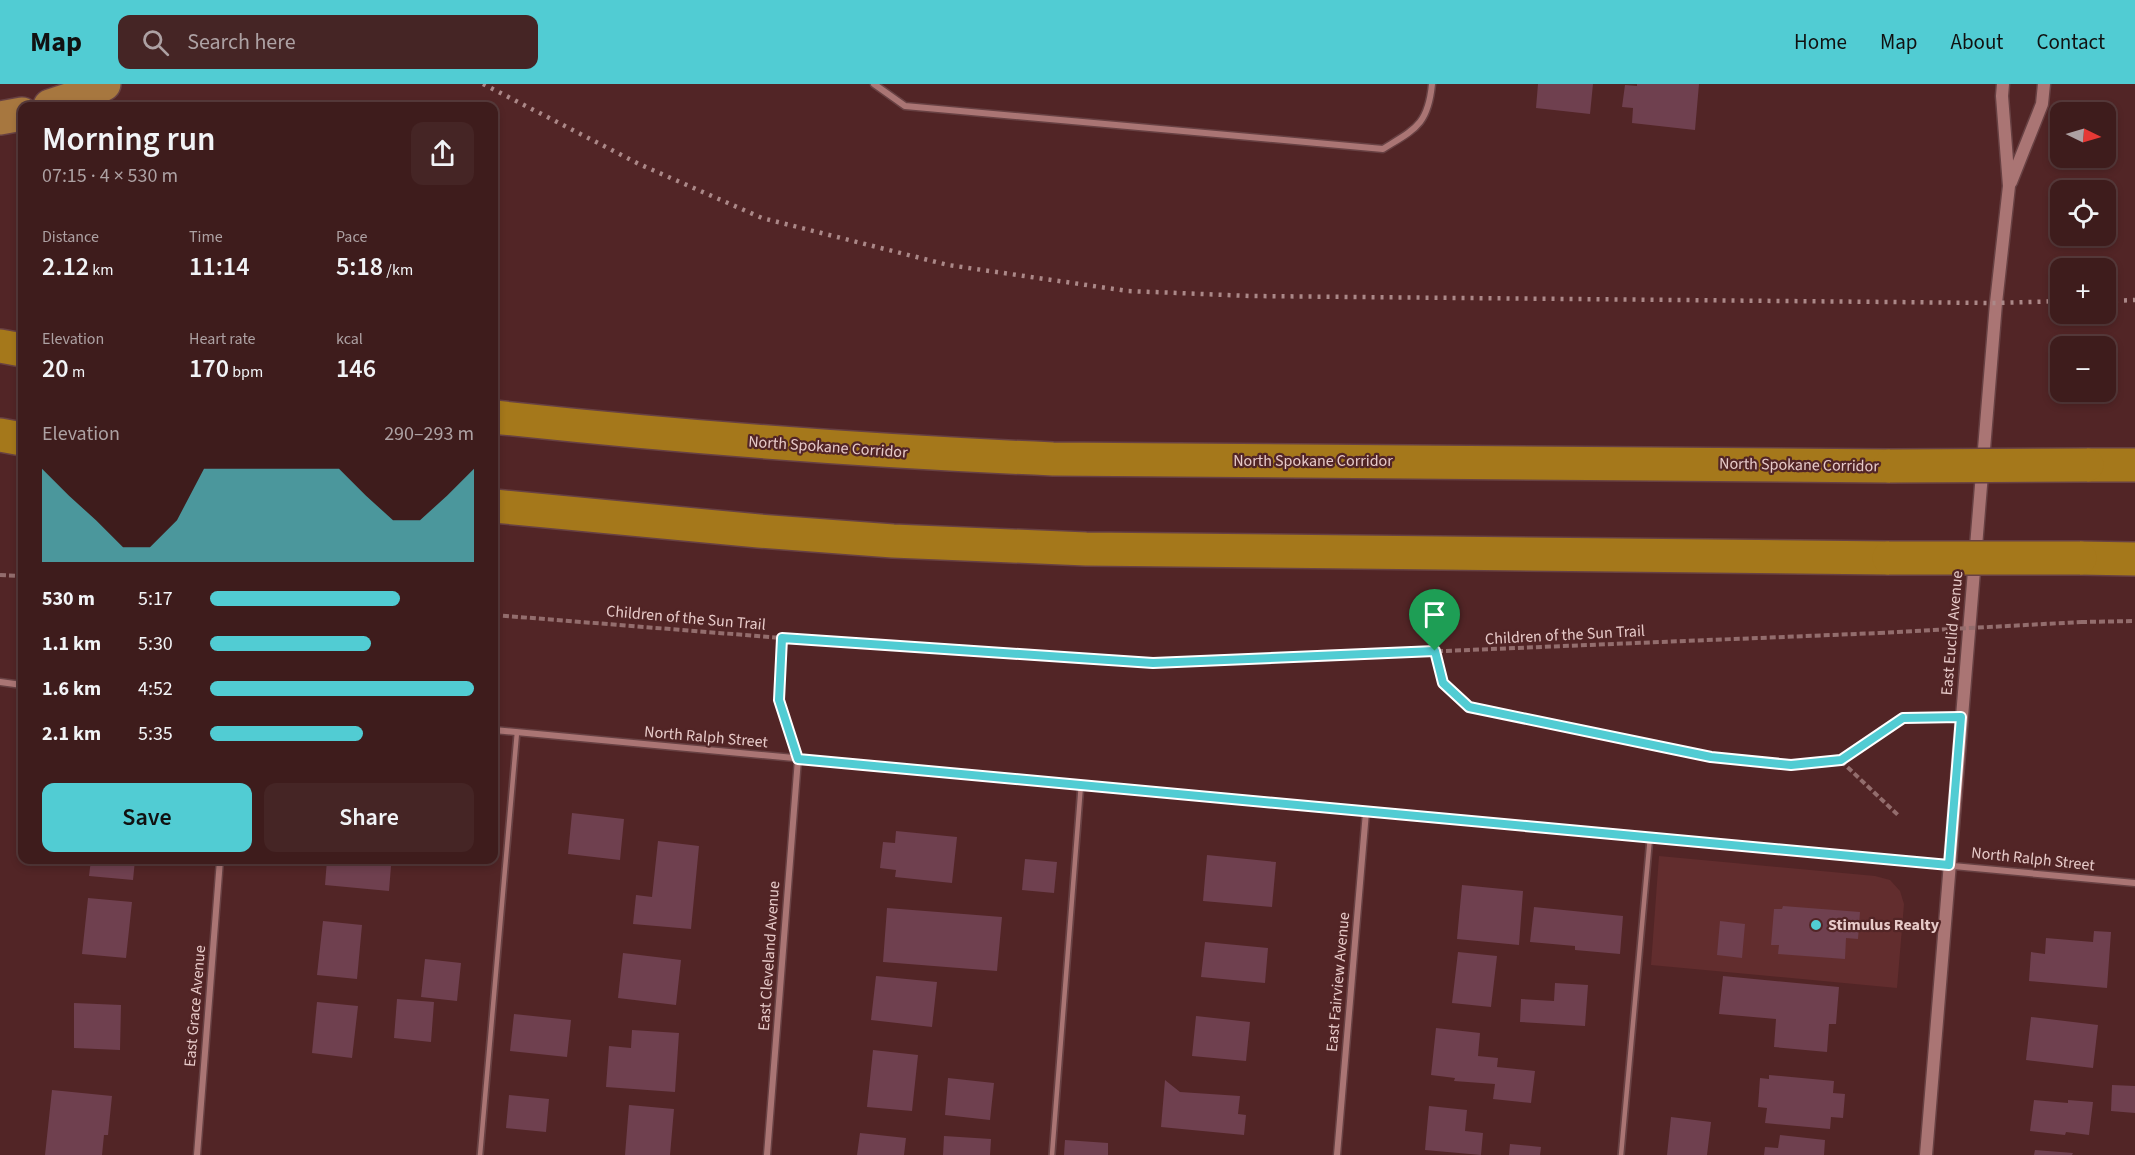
<!DOCTYPE html>
<meta charset="utf-8">
<style>
body{margin:0;font-family:"Source Sans 3",sans-serif;background:#452525;color:#f1f3f6;height:100vh;display:flex;flex-direction:column;font-size:22px;white-space:nowrap}
*{box-sizing:border-box;margin:0}
p{font-size:20px;color:#ada1a3}
.icon{flex:none;width:33px;height:33px;fill:none;stroke:currentColor;stroke-width:2;stroke-linecap:round;stroke-linejoin:round}
.map{position:relative;flex:1;overflow:hidden}
.drawer{position:absolute;left:18px;top:18px;width:480px;height:762px;display:flex;flex-direction:column;background:#3e1c1c;border-radius:12px;box-shadow:0 3px 9px #0003,0 0 0 2px #573a3b}
.drawer>*{flex:none}
.needle{width:39px;rotate:95deg}
.tools{position:absolute;left:2050px;top:18px;display:grid;gap:12px}
.tools a{display:grid;place-items:center;width:66px;height:66px;border-radius:12px;background:#3e1c1c;box-shadow:0 3px 9px #0003,0 0 0 2px #573a3b;font-size:30px}
.pin{position:absolute;display:grid;place-items:center;width:51px;height:51px;color:#fff;margin:-62px -26px;border-radius:50% 50% 50% 0;rotate:-45deg;box-shadow:0 0 6px #0007}
.pin .icon{rotate:45deg}
.round{display:grid;place-items:center;flex:none;width:63px;height:63px;border-radius:12px;background:#452525}
.headline{display:flex;align-items:center;justify-content:space-between;height:102px;padding:0 24px}
h1{font-size:33px;font-weight:600;line-height:45px}
.figures{display:grid;grid-template-columns:repeat(3,1fr);gap:9px;height:102px;padding:6px 24px}
.figures div{display:grid;align-content:center}
.figures b{font-size:26px;font-weight:600}
.figures small{font-size:16px;font-weight:400}
.figures p{font-size:16px}
.chart{height:168px;padding:12px 24px}
.chart p{display:flex;justify-content:space-between}
.chart svg{width:100%;height:108px;margin-top:6px;fill:#51ccd3;opacity:.7}
.action{display:flex;gap:12px;margin-top:auto;padding:12px 24px}
.action a{flex:1;height:69px;border-radius:12px;background:#51ccd3;color:#111;font-size:24px;font-weight:600;line-height:69px;text-align:center}
.action a+a{background:#452525;color:#f1f3f6}
ul{padding:0 24px;list-style:none;font-size:20px}
li{display:grid;grid-template-columns:96px 72px 1fr;align-items:center;height:45px}
li i{height:15px;border-radius:8px;background:#51ccd3}
header{display:flex;align-items:center;gap:36px;box-sizing:border-box;height:84px;padding:0 30px;background:#51ccd3;color:#111}
header strong{font-size:28px}
nav{display:flex;gap:33px;margin-inline-start:auto;font-size:21px}
.search{width:420px;height:54px;background:#452525;display:flex;align-items:center;gap:15px;box-sizing:border-box;padding:0 21px;border-radius:12px;color:#ada1a3;font-size:22px}
.map>svg:first-child{display:block}
</style>
<header>
<strong>Map</strong>
<div class="search"><svg class="icon" aria-label="search" viewBox="0 0 24 24"><circle cx="10" cy="10" r="6"/><path d="M15 15l6 6"/></svg>Search here</div>
<nav><a>Home</a><a>Map</a><a>About</a><a>Contact</a></nav>
</header>
<div class="map">
<svg width="2135" height="1071" viewBox="0 0 2135 1071">
<rect width="100%" height="100%" fill="#522526"/>
<!-- built -->
<path fill="#622d2e" d="M1659,772L1875,792L1890,796L1900,807L1904,820L1897,904L1651,881Z"/>
<!-- building -->
<path fill="#6f404f" d="M1538,0H1593L1590,30L1536,24Z
M1637,0H1699L1695,46L1632,39L1633,24L1622,23L1625,1L1637,2Z
M572,729L624,735L620,776L568,770Z
M896,747L957,753L952,799L895,793L896,786L880,784L883,758L895,759Z
M658,757L699,762L691,845L633,840L636,811L652,813Z
M1207,771L1276,778L1272,823L1203,817Z
M1025,775L1057,778L1054,809L1022,806Z
M91,776H135L133,796L89,792Z
M327,776H365L364,780L391,782L389,807L325,801Z
M1462,801L1523,807L1519,861L1457,855Z
M88,814L132,818L126,874L82,870Z
M1783,822L1860,828L1858,855L1846,854L1845,875L1778,870L1779,861H1771L1774,825H1782Z
M1534,823L1623,832L1620,870L1575,866V862L1530,858Z
M887,824L1002,833L997,887L883,878Z
M323,837L362,841L357,895L317,891Z
M1720,837L1745,840L1742,874L1717,871Z
M2094,847L2111,848L2107,904L2029,897L2031,868L2045,870L2046,854L2093,858Z
M1205,858L1268,864L1265,899L1201,893Z
M1458,868L1497,872L1491,923L1452,919Z
M623,869L681,876L676,921L618,914Z
M425,875L461,879L457,917L421,913Z
M876,892L937,898L932,943L871,936Z
M1723,892L1839,903L1836,940H1829L1827,968L1774,963L1776,935L1719,930Z
M1555,899L1588,901L1585,942L1520,938L1521,915L1554,917Z
M397,915L434,918L431,958L394,954Z
M317,918L358,922L352,974L312,969Z
M74,919L121,921L120,966L74,964Z
M514,930L571,936L567,973L510,967Z
M1196,932L1250,938L1246,977L1192,972Z
M2031,933L2098,941L2093,984L2026,976Z
M1436,944L1480,949L1478,972L1498,974L1497,983L1535,987L1531,1019L1493,1015L1495,1000L1454,997L1455,994L1431,991Z
M632,946L679,949L675,1008L606,1003L609,962L631,964Z
M873,966L918,971L912,1027L867,1023Z
M1769,991L1834,997L1833,1009L1845,1010L1843,1034L1831,1033L1830,1045L1765,1039L1767,1024L1758,1023L1760,994L1769,995Z
M948,994L994,999L990,1036L945,1031Z
M1165,996L1180,1008L1240,1012L1238,1030L1246,1031L1244,1051L1161,1043Z
M2112,1001L2135,1002V1029L2111,1027Z
M52,1006L112,1012L108,1051H104L102,1071H45Z
M509,1011L549,1015L546,1048L506,1044Z
M2034,1016L2068,1019V1016L2093,1018L2089,1051L2066,1048L2065,1051L2030,1047Z
M629,1021L674,1025L670,1071H625Z
M1429,1022L1467,1026L1465,1047L1483,1049L1481,1071L1425,1066Z
M1671,1033L1711,1038L1707,1071H1667Z
M860,1049L906,1054L904,1071H857Z
M1780,1051L1825,1056L1824,1071H1764L1765,1063L1778,1064Z
M944,1052L991,1055L990,1071H943Z
M1065,1056L1108,1059V1071H1064Z
M1510,1060L1541,1063L1540,1071H1509Z
M2035,1066L2073,1069L2072,1071H2034Z"/>
<g fill="none" stroke-linecap="round" stroke-linejoin="round">
<defs>
<path id="lane" d="M480,1071L517,648
M1052,1071L1081,700
M1621,1071L1650,753"/>
<path id="street" d="M874,0L905,22L1383,65C1415,45 1428,41 1432,0
M0,598L22,601
M494,646L2135,799
M197,1071L220,776
M767,1071L798,675
M1337,1071L1366,728"/>
<path id="secondary" d="M2011,98L2042,20L2044,0
M1926,1071L1996,219L2009,102L2002,12L2003,0"/>
<path id="primary" d="M50,22L86,10L104,0
M0,34L22,30"/>
<path id="highway" d="M0,262L22,266
M494,333C680,353 866,367 1053,375L1890,382
M0,351L22,355
M2087,381H2135
M494,422L759,447L893,457L1086,465L1889,474
M2080,474L2135,475"/>
</defs>
<!-- lane casing -->
<use href="#lane" stroke="#684143" stroke-width="8"/>
<!-- street casing -->
<use href="#street" stroke="#684143" stroke-width="9"/>
<!-- secondary casing -->
<use href="#secondary" stroke="#684143" stroke-width="15"/>
<!-- primary casing -->
<use href="#primary" stroke="#684143" stroke-width="36"/>
<!-- highway casing -->
<use href="#highway" stroke="#684143" stroke-width="36"/>
<!-- path -->
<path stroke="#936d6d" stroke-width="4" stroke-dasharray="6 3" stroke-linecap="butt" d="M0,491L22,492
M494,531L782,554L1153,579L1879,549
M2081,538L2135,537
M782,554L779,616L791,654
M1435,567L1443,599L1469,623L1711,673L1791,681L1841,677L1903,634L1939,633
M1841,677L1899,732"/>
<!-- lane -->
<use href="#lane" stroke="#aa7574" stroke-width="4.5"/>
<!-- street -->
<use href="#street" stroke="#aa7574" stroke-width="6"/>
<!-- secondary -->
<use href="#secondary" stroke="#aa7574" stroke-width="12"/>
<!-- primary -->
<use href="#primary" stroke="#a7773f" stroke-width="33"/>
<!-- highway -->
<use href="#highway" stroke="#a5781b" stroke-width="33"/>
<!-- rail -->
<path stroke="#ab8888" stroke-width="4.5" stroke-dasharray="3 6" stroke-linecap="butt" d="M483,0L639,80L762,134L948,181L1128,207L1251,212L1996,219L2061,217
M2106,217L2135,216"/>
<defs>
<path id="highway-bridge" d="M1890,382L2087,381
M1889,474H2080"/>
</defs>
<!-- highway-bridge casing -->
<use href="#highway-bridge" stroke="#684143" stroke-width="36" stroke-linecap="butt"/>
<!-- path-bridge -->
<path stroke="#936d6d" stroke-width="4" stroke-dasharray="6 3" stroke-linecap="butt" d="M1879,549L2081,538"/>
<!-- highway-bridge -->
<use href="#highway-bridge" stroke="#a5781b" stroke-width="33"/>
</g>
<g fill="none" stroke-linecap="round" stroke-linejoin="round">
<defs>
<path id="route" d="M782,554L1153,579L1435,567L1443,599L1469,623L1711,673L1791,681L1841,676L1903,634L1961,633L1949,781L798,675L779,616Z"/>
</defs>
<!-- route casing -->
<use href="#route" stroke="#fff" stroke-width="12"/>
<!-- route -->
<use href="#route" stroke="#51ccd3" stroke-width="8"/>
</g>
<!-- markers -->
<circle fill="#51ccd3" stroke="#522526" stroke-width="2" cx="1816" cy="841" r="6"/>
<g text-anchor="middle" dominant-baseline="central" stroke-width="4.5" stroke-linejoin="round" paint-order="stroke">
<!-- street labels -->
<g font-size="16" fill="#e7cac9" stroke="#522526">
<text transform="translate(828 363) rotate(4)">North Spokane Corridor</text>
<text x="1313" y="377">North Spokane Corridor</text>
<text transform="translate(1799 381) rotate(1)">North Spokane Corridor</text>
<text transform="translate(686 534) rotate(5)">Children of the Sun Trail</text>
<text transform="translate(1952 549) rotate(-85)">East Euclid Avenue</text>
<text transform="translate(1565 551) rotate(-3)">Children of the Sun Trail</text>
<text transform="translate(706 653) rotate(5)">North Ralph Street</text>
<text transform="translate(2033 775) rotate(6)">North Ralph Street</text>
<text transform="translate(769 872) rotate(-86)">East Cleveland Avenue</text>
<text transform="translate(1338 898) rotate(-85)">East Fairview Avenue</text>
<text transform="translate(195 922) rotate(-85)">East Grace Avenue</text>
</g>
<!-- poi labels -->
<g font-size="16" font-weight="bold" fill="#e7cac9" stroke="#522526" text-anchor="start">
<text x="1828" y="841">Stimulus Realty</text>
</g>
</g>
</svg>
<div class="tools">
<a><svg class="needle" viewBox="-14 -14 28 28"><path d="M0-13l5 13h-10z" fill="#e53935"/><path d="M0 13l5-13h-10z" fill="#ada1a3"/></svg></a>
<a><svg class="icon" aria-label="locate" viewBox="0 0 24 24"><circle cx="12" cy="12" r="6"/><path d="M12 2v4M12 18v4M2 12h4M18 12h4"/></svg></a>
<a>+</a>
<a>−</a>
</div>
<div class="pin" style="left:1435px;top:567px;background:#1e9e55"><svg class="icon" aria-label="arrive" viewBox="0 0 24 24"><path d="M6 21V4h12l-3 4 3 4H6"/></svg></div>
<section class="drawer">
<div class="headline"><div><h1>Morning run</h1><p>07:15 · 4 × 530 m</p></div><a class="round"><svg class="icon" aria-label="share" viewBox="0 0 24 24"><path d="M12 15V3M7 8l5-5 5 5M5 13v7h14v-7"/></svg></a></div>
<div class="figures">
<div><p>Distance</p><b>2.12<small> km</small></b></div>
<div><p>Time</p><b>11:14</b></div>
<div><p>Pace</p><b>5:18<small> /km</small></b></div>
</div>
<div class="figures">
<div><p>Elevation</p><b>20<small> m</small></b></div>
<div><p>Heart rate</p><b>170<small> bpm</small></b></div>
<div><p>kcal</p><b>146</b></div>
</div>
<div class="chart"><p><span>Elevation</span>290–293 m</p>
<svg viewBox="0 0 160 44" preserveAspectRatio="none"><path d="M0 44V6L10 17L20 27L30 38L40 38L50 27L60 6L70 6L80 6L90 6L100 6L110 6L120 17L130 27L140 27L150 17L160 6V44z"/></svg>
</div>
<ul>
<li><b>530 m</b>5:17<i style="width:72%"></i></li>
<li><b>1.1 km</b>5:30<i style="width:61%"></i></li>
<li><b>1.6 km</b>4:52<i style="width:100%"></i></li>
<li><b>2.1 km</b>5:35<i style="width:58%"></i></li>
</ul>
<div class="action"><a>Save</a><a>Share</a></div>
</section>
</div>
